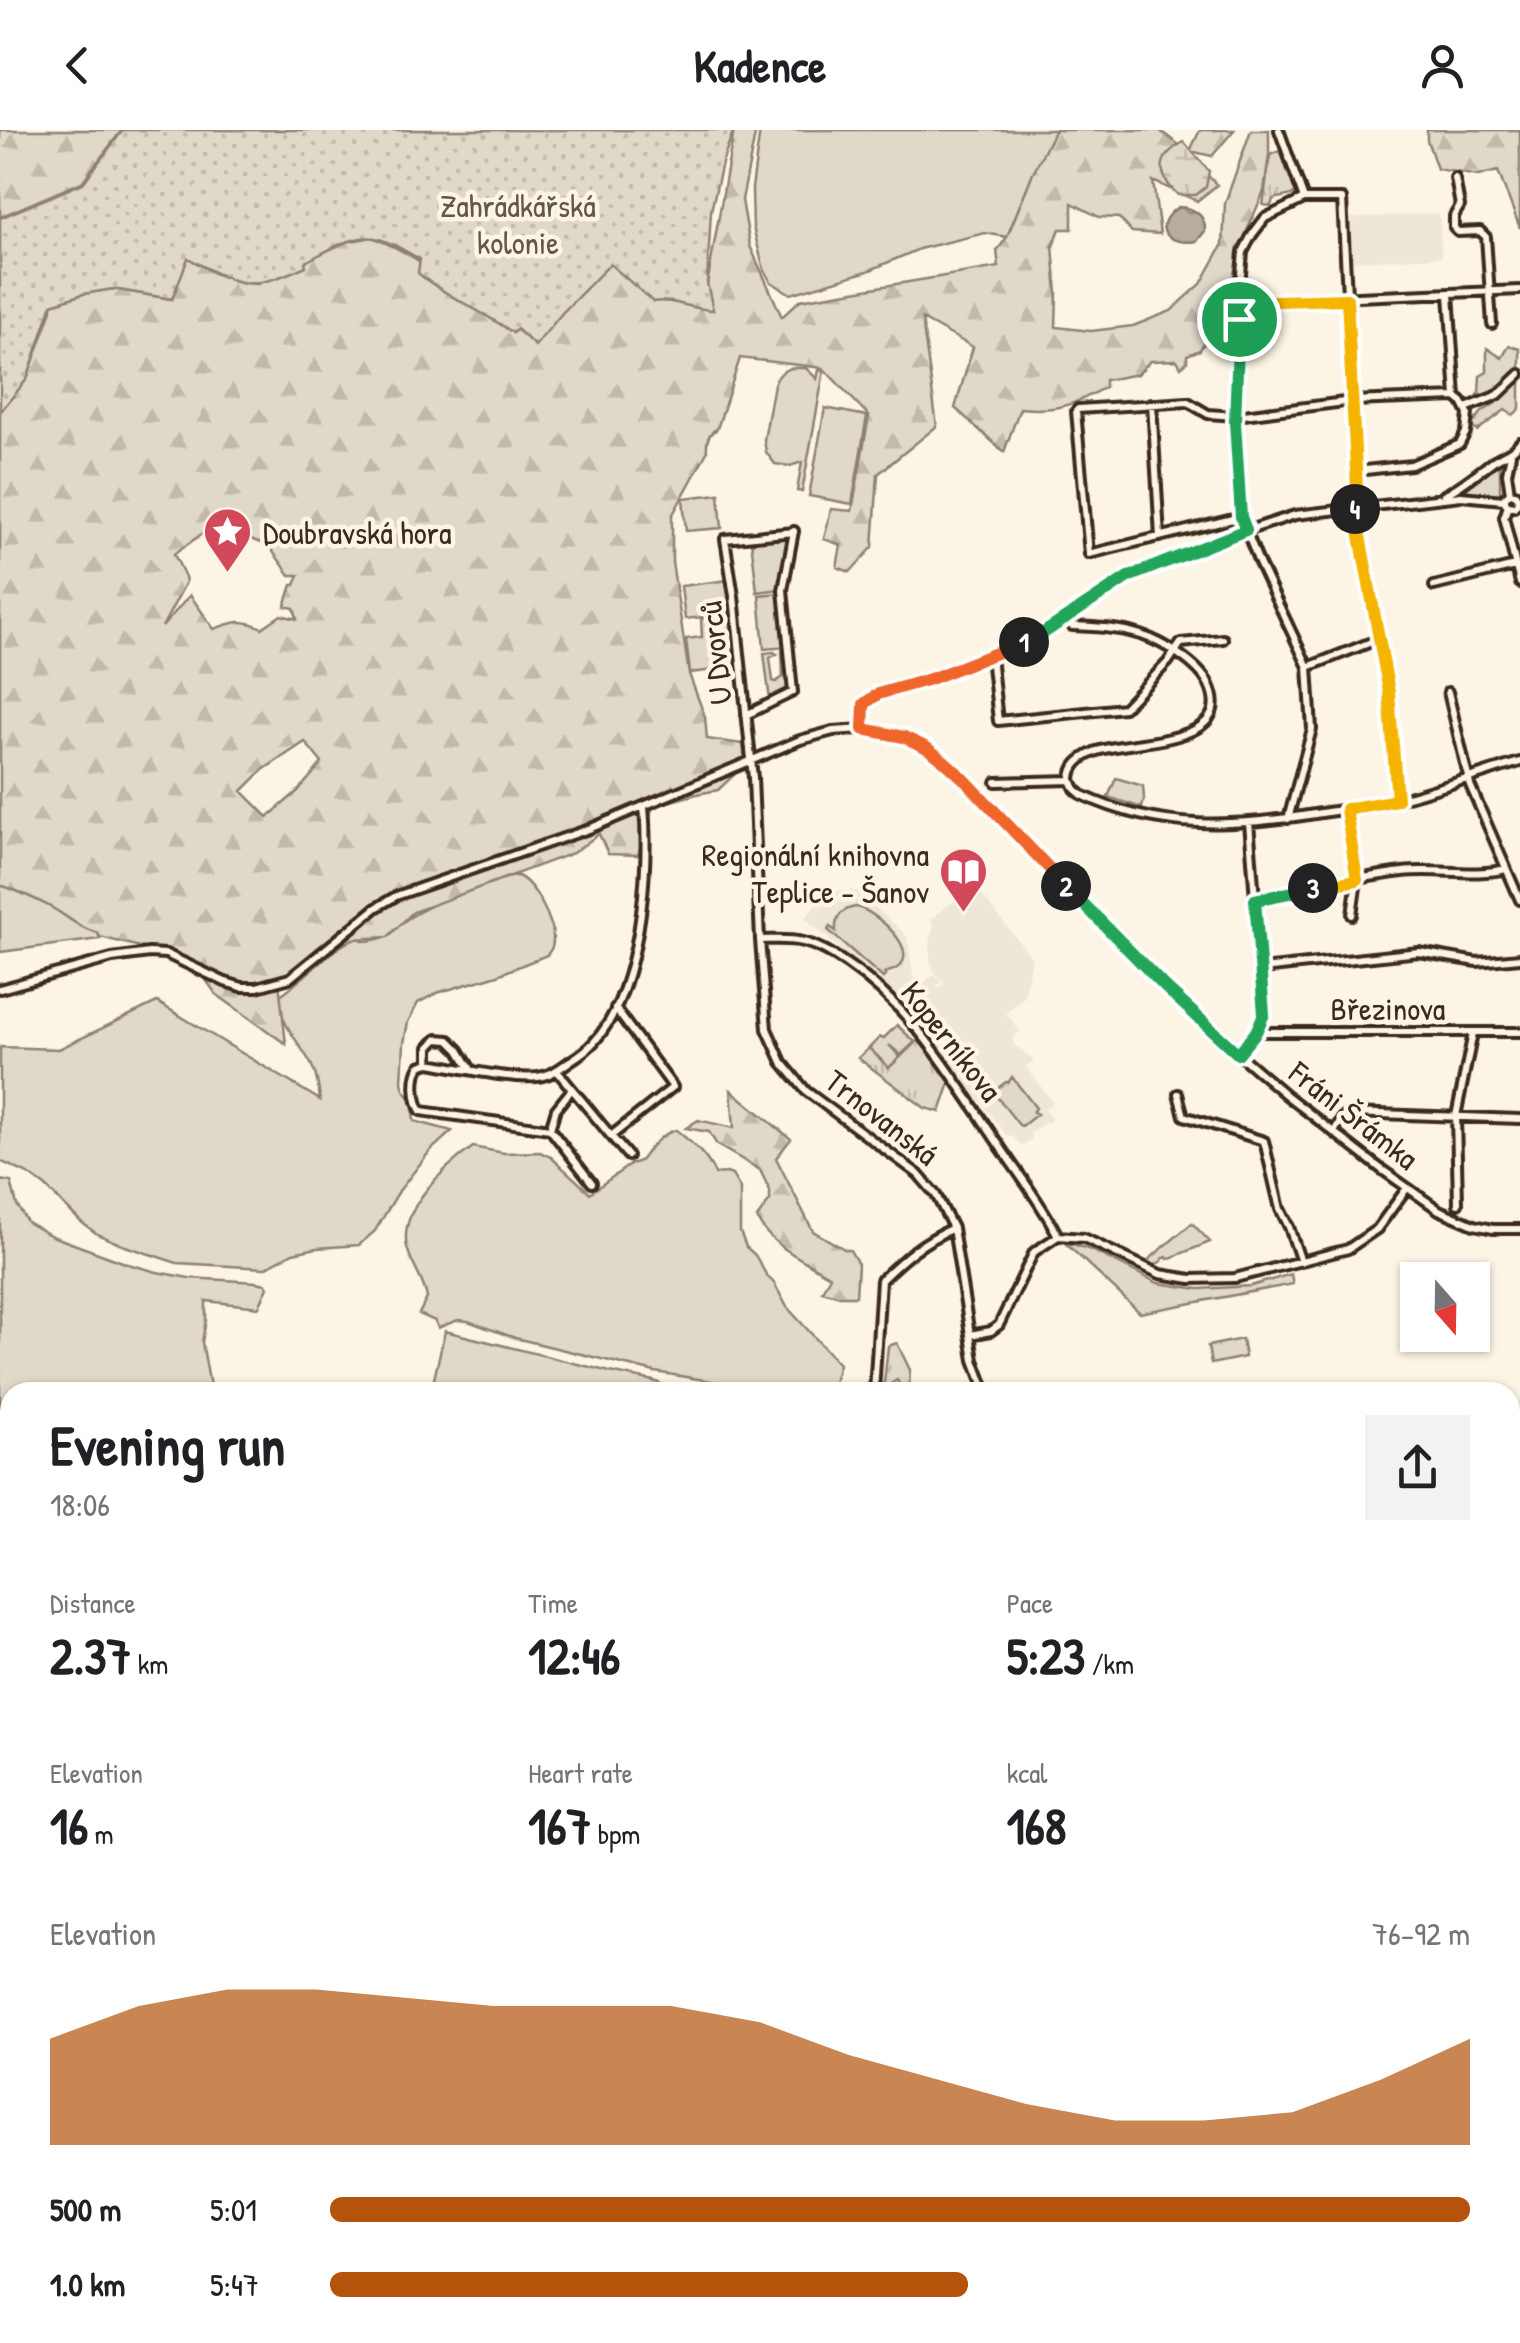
<!DOCTYPE html>
<meta charset="utf-8">
<style>
body{margin:0;font-family:"Patrick Hand",sans-serif;background:#f2f2f2;color:#202124;height:100vh;display:flex;flex-direction:column;font-size:38px;white-space:nowrap}
*{box-sizing:border-box;margin:0}
p{font-size:32px;color:#757577}
.icon{flex:none;width:55px;height:55px;fill:none;stroke:currentColor;stroke-width:2;stroke-linecap:round;stroke-linejoin:round}
.map{position:relative;flex:1;overflow:hidden}
.drawer{position:absolute;left:0px;top:1252px;width:1520px;height:962px;display:flex;flex-direction:column;background:#fff;border-radius:30px 30px 0 0;box-shadow:0 2px 8px #0004}
.drawer>*{flex:none}
.needle{width:65px;rotate:160deg}
.buttons{position:absolute;left:1400px;top:1132px;display:grid;gap:20px}
.buttons a{display:grid;place-items:center;width:90px;height:90px;border-radius:0px;background:#fff;box-shadow:0 2px 8px #0004;font-size:50px}
.pin{position:absolute;display:grid;place-items:center;width:85px;height:85px;color:#fff;margin:-42px;border:5px solid #fff;border-radius:50%;box-shadow:0 2px 10px #0007}
.km{position:absolute;width:50px;height:50px;margin:-25px;border-radius:50%;background:#222;color:#fff;font-size:28px;line-height:50px;text-align:center}
.round{display:grid;place-items:center;flex:none;width:105px;height:105px;border-radius:0px;background:#f2f2f2}
.summary{display:flex;align-items:center;justify-content:space-between;height:170px;padding:0 50px}
h1{font-size:55px;font-weight:800;line-height:75px}
.figures{display:grid;grid-template-columns:repeat(3,1fr);gap:15px;height:170px;padding:10px 50px}
.figures div{display:grid;align-content:center}
.figures b{font-size:50px;font-weight:800}
.figures small{font-size:28px;font-weight:400}
.figures p{font-size:28px}
.chart{height:280px;padding:20px 50px}
.chart p{display:flex;justify-content:space-between}
.chart svg{width:100%;height:180px;margin-top:10px;fill:#b45309;opacity:.7}
ul{padding:0 50px;list-style:none;font-size:32px}
li{display:grid;grid-template-columns:160px 120px 1fr;align-items:center;height:75px}
li i{height:25px;border-radius:12px;background:#b45309}
header{display:flex;justify-content:space-between;align-items:center;height:130px;padding:0 50px;background:#fff;font-size:45px;font-weight:800}
.map>svg:first-child{display:block}
</style>
<header><svg class="icon" aria-label="back" viewBox="0 0 24 24"><path d="M15 5l-7 7 7 7"/></svg>Kadence<svg class="icon" aria-label="person" viewBox="0 0 24 24"><circle cx="12" cy="8" r="4"/><path d="M4 21q1-7 8-7t8 7"/></svg></header>
<div class="map">
<svg width="1520" height="2213" viewBox="0 0 1520 2213">
<defs>
<pattern id="forest-firs" width="22" height="20" patternUnits="userSpaceOnUse" patternTransform="scale(2.5)"><rect width="22" height="20" fill="#e0d8c8"/><path d="M5 1l3.5 6h-7zM16 11l3.5 6h-7z" fill="#c1baab"/></pattern>
<pattern id="wetland-marsh" width="20" height="14" patternUnits="userSpaceOnUse" patternTransform="scale(2.5)"><rect width="20" height="14" fill="#e0d8c8"/><path d="M1 5h8M5 5V1M11 12h8M15 12V8" fill="none" stroke="#c1baab"/></pattern>
<pattern id="park-tufts" width="24" height="20" patternUnits="userSpaceOnUse" patternTransform="scale(2.5)"><rect width="24" height="20" fill="#e0d8c8"/><path d="M3 7l-1-3M5 7V3M7 7l1-3M15 17l-1-3M17 17v-4M19 17l1-3" fill="none" stroke="#c1baab"/></pattern>
<pattern id="garden-dots" width="8" height="8" patternUnits="userSpaceOnUse" patternTransform="scale(2.5)"><rect width="8" height="8" fill="#e0d8c8"/><path d="M2 2h.1M6 6h.1" fill="none" stroke="#c1baab" stroke-width="1.8" stroke-linecap="round"/></pattern>
<pattern id="water-ripples" width="26" height="14" patternUnits="userSpaceOnUse" patternTransform="scale(2.5)"><rect width="26" height="14" fill="#b7ad9e"/><path d="M2 4q2-2 4 0t4 0M15 11q2-2 4 0t4 0" fill="none" stroke="#968d80"/></pattern>
</defs>
<rect width="100%" height="100%" fill="#fcf5e5"/>
<filter id="ink" filterUnits="userSpaceOnUse"><feTurbulence type="fractalNoise" baseFrequency=".01" numOctaves="2"/><feDisplacementMap in="SourceGraphic" scale="20" xChannelSelector="R" yChannelSelector="G"/><feConvolveMatrix kernelMatrix="1 2 1 2 8 2 1 2 1" color-interpolation-filters="sRGB"/></filter>
<g filter="url(#ink)">
<!-- built -->
<path fill="#eee6d6" d="M1439,83L1442,127L1350,131L1347,88Z
M974,755L1032,828L1024,867L1006,883L1020,901L1013,907L1014,915L1034,930L1026,937L1053,972L1045,979L1051,988L1050,992H1046L1030,1004L1032,1008L1023,1016L1011,1005L1008,1007L977,967L972,971L907,882L918,857L935,844L942,852L936,856L937,859L945,853L934,841L930,830V813L934,795L930,790Z
M829,760L858,761L907,806L914,850L898,869L862,835L858,839L836,824L840,819L805,788Z"/>
<!-- grass -->
<path fill="#e0d8c8" stroke="#8e8173" stroke-width="2.5" d="M760,0H1055L1033,43L1007,107L985,103L919,119L868,141L791,164L771,152L764,140L753,97L752,58Z
M793,238H806L817,249L819,240L824,241L802,362L797,361L802,332L790,336L775,334L766,322L764,310L774,254C778,245 783,239 793,238Z
M825,278L867,286L852,374L809,366Z
M719,364L722,398L686,401L683,368Z
M785,406L790,413L781,459L757,462L751,409Z
M729,450L733,484L685,489L681,456Z
M781,463L787,517L764,519L759,465Z
M734,486L735,503L718,505L722,539L690,543L686,509L702,507L701,489Z
M782,521H787L790,558L770,571L764,523L774,522L777,524L770,528L773,551L776,552L783,547Z
M518,746C535,754 554,792 553,810C553,818 551,819 547,825L498,845L437,863L418,873L408,892L404,913L402,952L404,960L412,970L414,991L452,1001L430,1021L399,1061L375,1101L359,1115L317,1118L293,1123L265,1138L177,1133L122,1115L97,1104L80,1091L45,1056L28,1044L0,1031V917L59,919L157,872L320,970C319,959 317,948 313,938C302,914 278,894 279,866C307,847 328,822 357,805L364,811C392,810 391,798 412,786C433,773 494,748 518,746Z
M0,755C17,760 31,767 47,775C65,784 78,798 98,803L100,809L0,822Z
M856,777C879,782 934,832 884,843L886,845L883,848L828,800L830,797L836,801C835,787 842,779 856,777Z
M897,895L915,912L901,925L889,915L900,927L889,938L869,918L880,907L883,909Z
M1012,947L1036,978L1033,982L1037,984L1022,996L1019,995L993,962L1006,952L1008,953Z
M676,1000C691,1012 707,1025 715,1044L727,1043L732,1045L740,1058V1102L746,1117L755,1125L767,1146L774,1153L787,1177L839,1234L834,1253L826,1262H769L742,1256L655,1242L515,1208L468,1191L458,1190L438,1198L435,1191L419,1184L427,1168C424,1150 411,1135 407,1117C398,1079 446,1036 473,1017L504,1023L540,1022L551,1027L590,1063L631,1034L640,1031C648,1019 662,1003 676,1000Z
M0,1050L11,1052L17,1075L27,1092L52,1106L128,1134L157,1142L189,1148L257,1152L266,1154L268,1157L259,1177L206,1171V1190L202,1212L211,1262H10V1485L0,1491Z
M1192,1093L1210,1112L1168,1129L1167,1127L1162,1129V1131L1154,1135L1146,1132Z
M1063,1111L1091,1120L1158,1153L1199,1159L1251,1156L1291,1144L1293,1154L1140,1183Z
M445,1201L610,1242L654,1251L663,1255L666,1262H431Z
M0,2125L10,2128V2202L0,2197Z
M15,2205H145L144,2213H31Z
M537,2205H837L836,2213H539Z"/>
<!-- forest -->
<path fill="url(#forest-firs)" stroke="#8e8173" stroke-width="2.5" fill-rule="evenodd" d="M0,0H122L82,52L0,87Z
M734,0H756L742,70L750,116L782,187L800,170L999,137L997,121L1007,107L1033,43L1055,0H1159L1179,15L1217,55L1197,71L1153,51L1160,104L1132,102L1119,88L1099,87L1072,73V99H1060L1053,116L1057,163L1056,197L1091,201L1133,196L1171,181L1201,154L1223,114L1225,73L1251,0H1269V25L1264,61L1241,115L1224,185H1219L1200,220L1187,225V232L1181,237L1177,230L1150,231L1138,244L1105,250V257C1075,275 1054,282 1020,278L1004,322L955,278L973,217L922,189L937,296L878,344L873,417L850,442L837,437L841,415L824,409L831,379L852,381L869,286L823,238L740,228L717,299C708,303 706,312 707,322L672,386V432L689,544L705,587L707,609L743,614L745,631L734,645L718,660L697,664L653,676L638,725L608,724L599,704L573,723L413,782L388,807L353,809L279,852L286,914L216,864L192,830L100,807L98,803C78,798 65,784 47,775C31,767 17,760 0,755V282L27,249L52,180V174L83,164L113,159L172,169L187,127L214,143L240,153L258,154L345,112L367,108L369,106C426,126 464,168 513,203L516,199L535,215L562,183L610,134L662,170L713,180L707,155ZM216,390L234,396V403L261,413L267,406L273,416L271,419L290,445H299L295,455H292L285,476L294,478L297,489L281,485L262,498C242,488 234,492 214,499L190,465L162,497L186,452L185,447L174,424L206,401ZM305,612L322,633L298,661L268,687L242,661L263,640Z
M1200,0H1234L1212,26L1190,21Z
M1427,0H1520V98L1498,41L1478,46L1437,39L1427,10Z
M1509,216L1520,219V279L1513,285L1505,280L1477,301L1471,296L1482,282L1500,270L1494,264L1475,271L1479,263L1480,246L1487,242V218L1502,228Z
M731,960L791,1009L776,1028L813,1101L846,1120H850L858,1134L856,1166H840L822,1161L830,1146C806,1131 769,1116 757,1088L770,1070V1061L760,1040L717,1015L709,1002L686,998L698,990L734,998Z
M10,1506V1836L0,1844V1510Z"/>
<!-- wetland -->
<path fill="url(#wetland-marsh)" stroke="#8e8173" stroke-width="2.5" d="M1184,12L1209,41L1206,57L1196,65H1178C1156,44 1157,26 1184,12Z"/>
<!-- park -->
<path fill="url(#park-tufts)" stroke="#8e8173" stroke-width="2.5" d="M1285,19L1298,59L1297,64L1273,69L1271,76L1263,75L1270,25Z
M1500,333V368L1465,361V360Z
M1116,648L1143,656L1144,669L1142,678L1108,667Z
M918,910L951,950L940,982L925,978L858,928L869,918L889,938Z
M1242,1209L1245,1227L1211,1234L1208,1216Z
M897,1213L910,1240L909,1256L902,1260L897,1250L886,1257L884,1253L888,1216Z"/>
<!-- garden -->
<path fill="url(#garden-dots)" stroke="#8e8173" stroke-width="2.5" d="M123,0H734L722,33L711,81L707,153L713,180C693,180 672,168 653,172L610,134L562,183L535,216L517,199L513,203C483,181 446,167 418,143L420,129C406,122 391,111 375,108C352,104 326,122 305,132L306,136C248,162 242,157 188,128L172,169L113,159L83,164L52,174L27,249L0,282V88L83,53Z
M1510,2158L1520,2169V2213H1315L1317,2205H1510Z"/>
<!-- water -->
<path fill="url(#water-ripples)" stroke="#85796b" stroke-width="2.5" d="M1178,77C1193,77 1206,85 1205,101L1197,111C1168,116 1149,97 1178,77Z"/>
<g fill="none" stroke-linecap="round" stroke-linejoin="round">
<!-- stream -->
<path stroke="#85796b" stroke-width="2.5" d="M0,2130L10,2134
M951,2205L963,2213"/>
<defs>
<path id="minor" d="M1279,0L1304,69
M1455,48L1460,76L1454,86V98L1458,102L1480,101L1486,107L1492,194
M1449,164L1456,267
M1239,172L1520,160
M1152,274L1160,407
M1466,278L1498,265L1520,244
M1356,341L1411,335L1460,314L1466,302L1468,284L1462,272L1456,267
M1510,363L1507,343L1511,324
M1444,365C1462,356 1477,343 1493,331C1504,324 1512,323 1520,312
M1508,376L1514,377L1517,374L1518,369L1515,364L1510,363L1505,367V372L1508,376L1504,387L1520,453
M1355,378L1389,562L1397,670
M1241,387L1089,424L1076,281L1078,279L1188,272L1208,284L1236,286L1352,271L1456,267
M794,402L725,409L734,466L753,648L760,810L767,899L782,932L806,961L918,1044L936,1065L953,1098L974,1230L986,1262
M1434,456L1515,436
M1066,487L1072,496C1096,497 1119,498 1141,505C1163,512 1199,534 1209,555C1238,618 1124,609 1094,622C1081,628 1071,635 1071,650
M991,526L998,591L1124,578L1168,532L1181,513L1223,509
M1308,537L1379,509
M1448,562L1470,655L1520,770
M746,585L793,562L783,460L794,401
M863,599L864,574L878,564L929,549L1036,508L1129,447L1221,409L1295,385L1461,366L1504,370
M1071,650L1075,659L1082,665C1161,702 1237,697 1321,683C1346,679 1372,676 1396,670C1438,660 1479,644 1520,632
M996,652L1071,650
M1346,679L1357,750L1352,785
M1288,689L1312,599L1308,537L1259,433L1241,387L1235,292L1241,144L1243,122L1252,105L1265,88L1304,69H1342L1358,377
M1255,770C1304,760 1353,748 1403,742C1437,738 1474,747 1506,739
M760,810C778,810 796,808 813,815C826,819 836,827 847,834C913,879 951,944 995,1009C1016,1041 1041,1072 1058,1106
M1262,839L1419,822L1477,832L1520,828
M0,859L112,828L149,823L166,824L225,852L242,857H257L290,848L376,778L396,766L589,699L800,610L833,601L863,599L904,607L927,618L960,645L1166,858L1223,911L1286,965L1381,1039L1439,1080L1474,1095L1493,1099H1520
M1256,902H1520
M1238,924L1256,902L1264,883L1249,692
M429,933C456,937 519,952 543,946C553,944 562,937 570,931C578,926 587,920 594,912C640,862 650,741 644,676
M429,933L420,936C413,946 414,970 421,981L550,999L556,979L572,959
M429,933V917L437,909L449,910L459,920L470,938
M557,941L611,1006L673,957L615,878
M1178,964L1184,986L1264,1011L1280,1079L1289,1097L1301,1132
M550,999L592,1053
M1334,1002L1342,988L1350,983L1520,989
M611,1006L628,1026
M1458,1074L1456,986L1473,903
M970,1205L991,1201L999,1195L1034,1122L1058,1106L1084,1108L1160,1144L1191,1149L1235,1148L1348,1119L1377,1099L1407,1058
M874,1262L881,1150C905,1127 922,1112 953,1098
M1510,1474L1520,1464
M0,1501L10,1497
M1510,1520L1520,1519
M1510,1650L1520,1640
M1510,1892L1520,1894
M1510,2048L1520,2050
M1516,2150L1520,2118
M0,2191L10,2196
M29,2205L45,2213
M1231,2205L1234,2213
M1151,2213L1152,2205"/>
<path id="major" d="M1510,1615L1520,1605
M890,2213L896,2205"/>
</defs>
<!-- minor casing -->
<use href="#minor" stroke="#3b2a1e" stroke-width="14"/>
<!-- major casing -->
<use href="#major" stroke="#3b2a1e" stroke-width="16"/>
<!-- minor -->
<use href="#minor" stroke="#fcf5e5" stroke-width="6"/>
<!-- major -->
<use href="#major" stroke="#fcf5e5" stroke-width="9"/>
</g>
</g>
<g fill="none" stroke-linecap="round" stroke-linejoin="round" filter="url(#ink)">
<defs>
<path id="split-1" d="M1024,512L1036,508L1128,447L1246,400L1241,387L1235,292L1239,189"/>
<path id="split-2" d="M1024,512L930,549L878,564L864,574L863,599L904,607L927,618L943,630L964,649L1066,756"/>
<path id="split-3" d="M1066,756L1166,858L1238,924L1256,902L1264,884L1255,770L1313,758"/>
<path id="split-4" d="M1313,758L1357,750L1346,679L1397,670L1389,562L1355,379"/>
<path id="split-5" d="M1239,189V172L1347,169L1358,377L1355,379"/>
</defs>
<!-- split-1 casing -->
<use href="#split-1" stroke="#fff" stroke-width="20"/>
<!-- split-2 casing -->
<use href="#split-2" stroke="#fff" stroke-width="20"/>
<!-- split-3 casing -->
<use href="#split-3" stroke="#fff" stroke-width="20"/>
<!-- split-4 casing -->
<use href="#split-4" stroke="#fff" stroke-width="20"/>
<!-- split-5 casing -->
<use href="#split-5" stroke="#fff" stroke-width="20"/>
<!-- split-1 -->
<use href="#split-1" stroke="#22a559" stroke-width="12"/>
<!-- split-2 -->
<use href="#split-2" stroke="#f0652b" stroke-width="12"/>
<!-- split-3 -->
<use href="#split-3" stroke="#22a559" stroke-width="12"/>
<!-- split-4 -->
<use href="#split-4" stroke="#f5b400" stroke-width="12"/>
<!-- split-5 -->
<use href="#split-5" stroke="#f5b400" stroke-width="12"/>
</g>
<!-- icons -->
<defs>
<symbol id="sight-pin" viewBox="-11 -11 22 30"><path d="M0 17L-7.5 6A9.5 9.5 0 1 1 7.5 6Z" fill="#d1495b" stroke="#fcf5e5"/><path d="M0-6L1.8-2.2L6-1.7L2.9 1.2L3.7 5.4L0 3.3L-3.7 5.4L-2.9 1.2L-6-1.7L-1.8-2.2Z" fill="#fff"/></symbol>
<symbol id="library-pin" viewBox="-11 -11 22 30"><path d="M0 17L-7.5 6A9.5 9.5 0 1 1 7.5 6Z" fill="#d1495b" stroke="#fcf5e5"/><path d="M-6-4Q-3-5.5-.7-3.5V5Q-3 3-6 4ZM6-4Q3-5.5 .7-3.5V5Q3 3 6 4Z" fill="#fff"/></symbol>
</defs>
<g fill-rule="evenodd">
<use href="#sight-pin" x="200" y="374" width="55" height="75"/>
<use href="#library-pin" x="936" y="714" width="55" height="75"/>
</g>
<g text-anchor="middle" dominant-baseline="central" stroke-width="9" stroke-linejoin="round" paint-order="stroke">
<!-- park labels -->
<g font-size="32" fill="#645648" stroke="#fcf5e5">
<text x="518" y="75">Zahrádkářská<tspan x="518" dy="37">kolonie</tspan></text>
</g>
<!-- poi labels -->
<g font-size="32" fill="#3b2a1e" stroke="#fcf5e5" text-anchor="start">
<text x="263" y="402">Doubravská hora</text>
<text x="929" y="724" text-anchor="end">Regionální knihovna<tspan x="929" dy="37">Teplice - Šanov</tspan></text>
</g>
<!-- street labels -->
<g font-size="32" fill="#3b2a1e" stroke="#fcf5e5">
<text transform="translate(715 523) rotate(-96)">U Dvorců</text>
<text x="1388" y="878">Březinova</text>
<text transform="translate(952 911) rotate(52)">Koperníkova</text>
<text transform="translate(1354 985) rotate(38)">Fráni Šrámka</text>
<text transform="translate(882 987) rotate(38)">Trnovanská</text>
</g>
</g>
</svg>
<div class="buttons">
<a><svg class="needle" viewBox="-14 -14 28 28"><path d="M0-13l5 13h-10z" fill="#e53935"/><path d="M0 13l5-13h-10z" fill="#757577"/></svg></a>
</div>
<div class="pin" style="left:1239px;top:189px;background:#1e9e55"><svg class="icon" aria-label="arrive" viewBox="0 0 24 24"><path d="M6 21V4h12l-3 4 3 4H6"/></svg></div>
<b class="km" style="left:1024px;top:512px">1</b>
<b class="km" style="left:1066px;top:756px">2</b>
<b class="km" style="left:1313px;top:758px">3</b>
<b class="km" style="left:1355px;top:379px">4</b>
<section class="drawer">
<div class="summary"><div><h1>Evening run</h1><p>18:06</p></div><a class="round"><svg class="icon" aria-label="share" viewBox="0 0 24 24"><path d="M12 15V3M7 8l5-5 5 5M5 13v7h14v-7"/></svg></a></div>
<div class="figures">
<div><p>Distance</p><b>2.37<small> km</small></b></div>
<div><p>Time</p><b>12:46</b></div>
<div><p>Pace</p><b>5:23<small> /km</small></b></div>
</div>
<div class="figures">
<div><p>Elevation</p><b>16<small> m</small></b></div>
<div><p>Heart rate</p><b>167<small> bpm</small></b></div>
<div><p>kcal</p><b>168</b></div>
</div>
<div class="chart"><p><span>Elevation</span>76–92 m</p>
<svg viewBox="0 0 160 44" preserveAspectRatio="none"><path d="M0 44V18L10 10L20 6L30 6L40 8L50 10L60 10L70 10L80 14L90 22L100 28L110 34L120 38L130 38L140 36L150 28L160 18V44z"/></svg>
</div>
<ul>
<li><b>500 m</b>5:01<i style="width:100%"></i></li>
<li><b>1.0 km</b>5:47<i style="width:56%"></i></li>
</ul>
</section>
</div>
